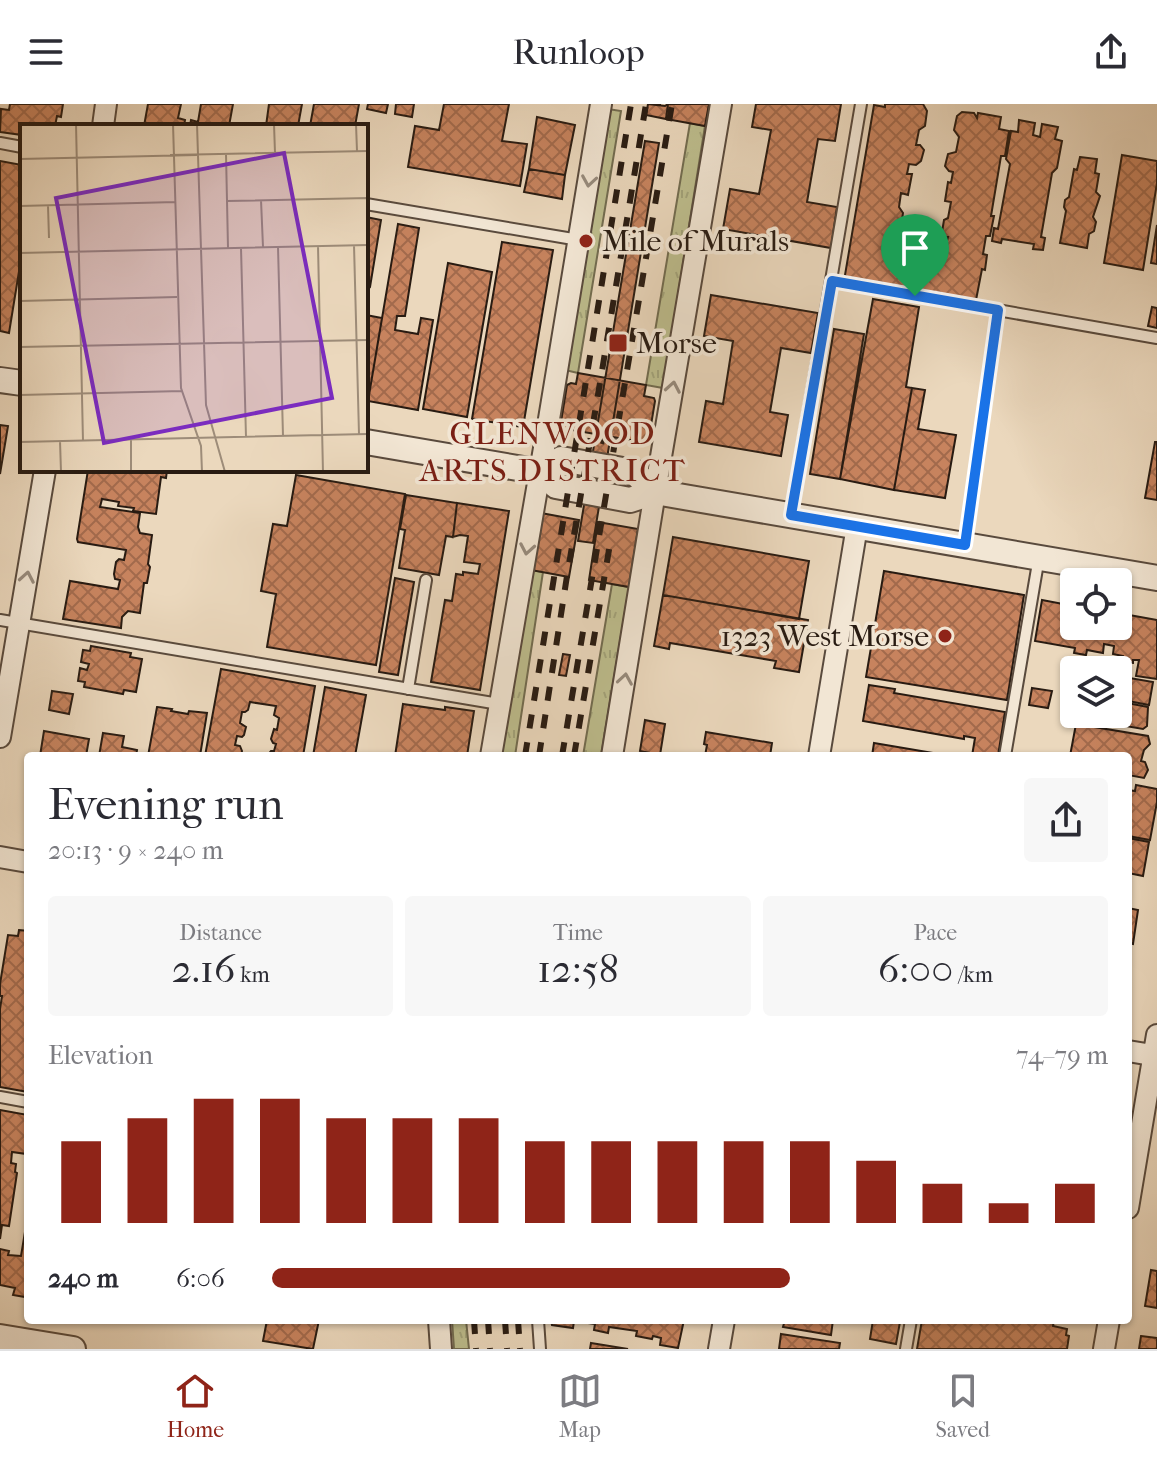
<!DOCTYPE html>
<meta charset="utf-8">
<style>
body{margin:0;font-family:"IM FELL French Canon",serif;background:#f7f7f7;color:#2b2b33;height:100vh;display:flex;flex-direction:column;font-size:30px;white-space:nowrap}
*{box-sizing:border-box;margin:0}
p{font-size:26px;color:#7c7c81}
.icon{flex:none;width:44px;height:44px;fill:none;stroke:currentColor;stroke-width:2;stroke-linecap:round;stroke-linejoin:round}
.map{position:relative;flex:1;overflow:hidden}
.details{position:absolute;left:24px;top:648px;width:1108px;height:572px;display:flex;flex-direction:column;background:#fff;border-radius:8px;box-shadow:0 2px 6px #0004}
.details>*{flex:none}
.tools{position:absolute;left:1060px;top:464px;display:grid;gap:16px}
.tools a{display:grid;place-items:center;width:72px;height:72px;border-radius:8px;background:#fff;box-shadow:0 2px 6px #0004;font-size:40px}
.pin{position:absolute;display:grid;place-items:center;width:68px;height:68px;color:#fff;margin:-82px -34px;border-radius:50% 50% 50% 0;rotate:-45deg;box-shadow:0 0 8px #0007}
.pin .icon{rotate:45deg}
.round{display:grid;place-items:center;flex:none;width:84px;height:84px;border-radius:8px;background:#f7f7f7}
.headline{display:flex;align-items:center;justify-content:space-between;height:136px;padding:0 24px}
h1{font-size:44px;font-weight:600;line-height:60px}
.stats{display:grid;grid-template-columns:repeat(3,1fr);gap:12px;height:136px;padding:8px 24px}
.stats div{display:grid;align-content:center;border-radius:8px;background:#f7f7f7;text-align:center}
.stats b{font-size:40px;font-weight:600}
.stats small{font-size:22px;font-weight:400}
.stats p{font-size:22px}
.chart{height:224px;padding:16px 24px}
.chart p{display:flex;justify-content:space-between}
.chart svg{width:100%;height:144px;margin-top:8px;stroke:#8f2418;stroke-width:6}
ul{padding:0 24px;list-style:none;font-size:26px}
li{display:grid;grid-template-columns:128px 96px 1fr;align-items:center;height:60px}
li i{height:20px;border-radius:10px;background:#8f2418}
header{display:flex;justify-content:space-between;align-items:center;height:104px;padding:0 24px;background:#fff;font-size:36px;font-weight:600}
.tabs{display:flex;justify-content:space-around;align-items:center;height:112px;border-top:2px solid #e1e1e2;background:#fff;font-size:22px;color:#7c7c81}
.tabs a{display:grid;justify-items:center;gap:4px}
.tabs .selected{color:#8f2418}
.map>svg:first-child{display:block}
</style>
<header><svg class="icon" aria-label="menu" viewBox="0 0 24 24"><path d="M4 6h16M4 12h16M4 18h16"/></svg>Runloop<svg class="icon" aria-label="share" viewBox="0 0 24 24"><path d="M12 15V3M7 8l5-5 5 5M5 13v7h14v-7"/></svg></header>
<div class="map">
<svg width="1157" height="1245" viewBox="0 0 1157 1245">
<defs>
<pattern id="grass-tufts" width="24" height="20" patternUnits="userSpaceOnUse" patternTransform="scale(2)"><rect width="24" height="20" fill="#bdbd8d"/><path d="M3 7l-1-3M5 7V3M7 7l1-3M15 17l-1-3M17 17v-4M19 17l1-3" fill="none" stroke="#a2a279"/></pattern>
<pattern id="building-cross-hatch" width="8" height="8" patternUnits="userSpaceOnUse" patternTransform="scale(2)"><rect width="8" height="8" fill="#c7835e"/><path d="M0 0l8 8M0 8l8-8" fill="none" stroke="#a26a4c"/></pattern>
</defs>
<rect width="100%" height="100%" fill="#ebd8bd"/>
<filter id="stains"><feTurbulence type="fractalNoise" baseFrequency=".0025" numOctaves="4"/><feColorMatrix values="0 0 0 0 .2 0 0 0 0 .09 0 0 0 0 .02 0 0 0 .5 -.17"/></filter>
<radialGradient id="worn" r=".72"><stop offset=".6" stop-color="#630" stop-opacity="0"/><stop offset="1" stop-color="#630" stop-opacity=".3"/></radialGradient>
<!-- grass -->
<path fill="url(#grass-tufts)" stroke="#726c50" stroke-width="2" d="M608,5L621,7L578,269L565,266Z
M690,19L705,22L663,284L646,281Z
M531,466L543,468L515,652H499Z
M612,480L629,483L601,652H583Z
M452,1216H466L469,1245H454Z"/>
<!-- building -->
<path fill="url(#building-cross-hatch)" stroke="#281b12" stroke-width="2" d="M10,0H63L61,13L57,12L55,22H22V31L0,28L1,5L9,6Z
M148,0H181L178,14L185,16L184,22H144Z
M201,0H233L229,22H190L191,16L198,18Z
M269,0H302L298,22H266Z
M314,0H359L355,22H310Z
M368,0H388L386,9L367,5Z
M396,0H414L412,13L395,10Z
M444,0H509L502,37L527,40L520,82L408,63L415,22L439,26Z
M648,0L665,2L668,0L666,15L646,11Z
M668,0H709L705,22L666,15Z
M756,0H841L835,37L818,35L807,98L837,103L831,144L723,125L730,85L759,90L771,26L752,23Z
M885,0H923L927,7L925,22L919,26L916,41H920L924,46L921,57L916,61L909,60L907,70H912L908,91L901,89L899,103L903,109L901,122L896,124L892,123L891,132L896,137L939,144L946,141L948,133H945L942,128L944,116L948,114L951,98L945,97L948,78L951,79L953,68L949,67L945,62L948,50L956,48L959,33L954,26L957,12L962,8L974,9L977,14L978,9L1001,13L999,25L1009,27L1005,52H1001L991,112H994L990,132H986L983,150L987,151L985,166L982,165L976,196L847,174L845,171L874,1L885,3Z
M537,13L575,21L565,71L529,65Z
M1019,16L1035,19L1033,31L1040,33L1042,20L1058,23L1055,35L1062,37L1057,64L1052,69L1041,133L1045,134L1043,146L1033,145L1034,140L1002,135L1001,139L992,137L994,124L998,125L1010,60L1006,55L1011,27L1018,28Z
M645,37L659,39L593,439L578,437Z
M1122,51L1157,57V79L1143,166L1104,159Z
M1080,53L1097,55L1095,69L1099,70L1096,88L1100,92L1093,113L1096,118L1094,127L1089,130L1087,144L1060,139L1066,107L1064,103L1065,96L1069,93L1074,65L1077,66Z
M0,57L22,61V149L9,229L0,227Z
M529,65L565,71L562,95L524,88Z
M366,113L381,116L370,183L366,188Z
M398,120L419,124L405,212H397L395,226L418,230L421,214L433,216L418,306L368,297Z
M1157,121V160L1151,159Z
M502,138L553,146L523,323L472,315Z
M448,159L492,168L467,313L423,305Z
M711,191L818,209L811,249L781,244L770,308L788,311L781,352L699,338L706,297L723,300L733,237L704,232Z
M873,195L919,203L906,283L912,284L894,386L840,375Z
M1152,203L1157,204V224L1148,222Z
M366,211L382,214L368,297H366Z
M834,225L864,230L840,375L810,370Z
M578,269L646,281L644,292L654,294L655,297L648,339L560,324L567,281L571,279L576,280Z
M912,284L925,286L918,325L956,331L945,394L894,386Z
M0,321L8,322L0,370Z
M1155,338H1157V396L1145,394Z
M88,366H167L166,374L161,373L156,410L133,407L134,404L118,402L119,398L102,395L100,403L140,409L138,423L140,429L152,431L148,460L150,463L147,479H144L140,509L128,507L122,513L121,524L63,515L70,477L118,485L120,476L115,475L114,470L116,458L119,455L124,456L126,446L78,438L77,435Z
M296,371L405,390L376,561L267,543L276,490L261,487L273,420L287,422Z
M406,391L457,399L453,433L446,432L439,471L399,464L405,426L400,425Z
M457,399L509,407L480,586L431,578L445,496L452,497L456,470L463,471V468L478,470L480,460L464,458L468,432L460,431L453,433Z
M541,409L579,416L569,473L531,466Z
M598,418L638,425L629,483L589,476Z
M673,433L809,457L799,515L663,491Z
M884,467L1024,491L1007,596L866,573Z
M395,474L414,478L398,571L379,568Z
M663,491L808,516L799,568L774,564L776,557L670,539L669,545L654,542Z
M1042,496L1074,502V522H1118V509L1157,516V575L1136,572L1139,556H1133V559L1122,558L1123,552L1113,550L1114,542L1104,540L1103,549L1087,546L1086,551L1074,549L1075,544L1035,537Z
M91,542L131,549L130,553L142,555L136,588L124,586L123,590L84,583L85,578L78,577L80,564L87,566L89,560L81,558L83,546L90,547Z
M563,550L570,551L566,572L559,571Z
M221,565L315,582L303,652H267L271,647H274L276,640L273,639L271,635L274,625L277,626L279,614L274,611L276,602L250,598L248,606L245,608H242L240,619L246,623L244,631L242,633L237,632L235,641L240,642L242,647L241,651L205,652Z
M1118,572L1153,578L1149,601L1118,595Z
M869,581L895,585L894,589L1005,608L998,652H972L975,634L964,632V635L863,617Z
M325,583L366,591L355,652H313Z
M1032,584L1052,587L1048,604L1029,601Z
M52,587L73,590L69,610L49,606Z
M1122,598L1148,603L1147,622L1143,625L1114,620L1110,622L1087,618L1089,610H1118V602Z
M403,600L445,606V603L474,607L467,652H395Z
M157,603L172,605L171,607L188,610L189,607L207,609L200,652L171,650L170,652H148Z
M645,616L665,620L660,651L640,647Z
M1076,620L1148,632L1150,640L1144,646L1141,657L1145,658L1148,666L1144,674L1128,671V652H1070Z
M44,627L89,635L86,652H40Z
M706,628L772,639L770,652H705L707,641L704,640Z
M103,629L124,632L122,643L137,646L136,652H99Z
M874,639L939,650L938,652H872Z
M1136,681L1157,685V698L1150,736L1128,732V686L1135,687Z
M1128,734L1149,738L1143,772L1128,769Z
M1128,804L1138,806L1133,840L1128,839Z
M19,826L28,827V988L0,983V905L2,892H0V880L8,831L18,832Z
M0,1006L28,1011V1056L26,1050L12,1048L11,1059L16,1060L15,1068L17,1069L9,1122L2,1121L0,1135Z
M28,1110V1186H26L25,1193L13,1191L15,1184L0,1181V1145L9,1147L8,1151L21,1152Z
M1151,1166L1157,1167V1204L1145,1202Z
M267,1216H319L313,1245L263,1237Z
M551,1216H684L678,1244L660,1241L661,1234L653,1232L652,1235L636,1232L637,1227L609,1223L608,1229L594,1226L595,1220L574,1217L573,1224L552,1221Z
M785,1216H833L831,1231L783,1223Z
M873,1216L900,1218L896,1240L870,1235Z
M922,1216H1054L1053,1222L1067,1225L1066,1231L1069,1232L1067,1245H917Z
M781,1230L840,1239L839,1245H779Z
M1141,1232L1157,1234V1245H1139Z
M591,1239L628,1245H590Z"/>
<g fill="none" stroke-linecap="round" stroke-linejoin="round">
<defs>
<path id="service" d="M0,39L22,43
M366,100L579,136
M832,177L1157,234
M791,411L861,0
M965,441L998,206
M0,516L499,600
M408,585L426,476
M1005,652L1039,453
M0,993L28,998
M538,1216L540,1245
M906,1245L911,1216"/>
<path id="minor" d="M103,22L106,0
M0,633L45,366
M491,652L548,321L601,0
M612,652L655,388L721,0
M819,652L857,422
M0,753L28,758
M1128,947L1157,952
M1128,1104L1157,931
M439,1216L441,1245
M719,1245L724,1216
M1104,1245L1109,1216"/>
<path id="tertiary" d="M0,276L22,279
M366,338L541,368L556,382L630,396L655,388L1157,474
M541,368L561,355L634,368L655,388
M0,1233L73,1245"/>
</defs>
<!-- service casing -->
<use href="#service" stroke="#594a3d" stroke-width="14"/>
<!-- minor casing -->
<use href="#minor" stroke="#594a3d" stroke-width="24"/>
<!-- tertiary casing -->
<use href="#tertiary" stroke="#594a3d" stroke-width="28"/>
<!-- path -->
<path stroke="#281b12" stroke-width="4" stroke-dasharray="6 4" stroke-linecap="butt" d="M659,1V0
M602,340L604,332"/>
<!-- service -->
<use href="#service" stroke="#f2e6d4" stroke-width="10"/>
<!-- minor -->
<use href="#minor" stroke="#f2e6d4" stroke-width="20"/>
<!-- tertiary -->
<use href="#tertiary" stroke="#f2e6d4" stroke-width="24"/>
<!-- rail -->
<path stroke="#281b12" stroke-width="6" stroke-dasharray="14 14" stroke-linecap="butt" d="M525,652L631,0
M539,652L567,472L601,273L646,0
M562,652L672,0
M574,652L611,434
M474,1216L476,1245
M488,1216L490,1245
M505,1216L507,1245
M518,1216L520,1245"/>
</g>
<!-- one-way arrows -->
<defs><path id="oneway-chevron" d="M-2-3.5L2.5 0L-2 3.5" fill="none" stroke-width="1.6" stroke-linecap="round" stroke-linejoin="round" transform="scale(2)"/></defs>
<g stroke="#978b7d">
<use href="#oneway-chevron" transform="translate(589 77) rotate(99)"/>
<use href="#oneway-chevron" transform="translate(673 283) rotate(-80)"/>
<use href="#oneway-chevron" transform="translate(527 445) rotate(100)"/>
<use href="#oneway-chevron" transform="translate(27 473) rotate(-80)"/>
<use href="#oneway-chevron" transform="translate(625 575) rotate(-81)"/>
</g>
<g fill="none" stroke-linecap="round" stroke-linejoin="round">
<defs>
<path id="route" d="M832,177L998,206L965,441L791,411Z"/>
</defs>
<!-- route casing -->
<use href="#route" stroke="#fff" stroke-width="16"/>
<!-- route -->
<use href="#route" stroke="#1a73e8" stroke-width="10"/>
</g>
<!-- markers -->
<g fill="#8f2418" stroke="#f2e6d4" stroke-width="3">
<circle cx="586" cy="137" r="8"/>
<rect x="608" y="229" width="20" height="20" rx="4"/>
<circle cx="945" cy="532" r="8"/>
</g>
<g text-anchor="middle" dominant-baseline="central" stroke-width="7" stroke-linejoin="round" paint-order="stroke">
<!-- poi labels -->
<g font-size="30" fill="#281b12" stroke="#f2e6d4" text-anchor="start">
<text x="602" y="137">Mile of Murals</text>
<text x="636" y="239">Morse</text>
<text x="929" y="532" text-anchor="end">1323 West Morse</text>
</g>
<!-- neighbourhood labels -->
<g font-size="32" letter-spacing="2" fill="#7a1f14" stroke="#f2e6d4">
<text x="553" y="329">GLENWOOD<tspan x="553" dy="37">ARTS DISTRICT</tspan></text>
</g>
</g>
<!-- overview -->
<g transform="translate(20 20)">
<rect width="348" height="348" fill="#ebd8bd"/>
<path fill="none" stroke="#9d8c79" stroke-width="2" d="M56,0L63,317M153,0L161,264L181,322L182,348M177,0L186,281L205,348M254,0L255,29M336,0L337,27M206,30L208,124M150,31L348,27M0,35L177,31M347,74L348,108M241,76L243,123M207,77L348,74M0,82L156,78M28,82L29,114M334,121L339,310M298,122L303,348M258,123L263,312M221,124L226,313M0,129L348,121M0,177L157,173M0,223L348,216M0,271L162,267M111,316V348M40,317L41,348M0,318L348,310"/>
<path fill="#7b2cbf" fill-opacity="0.15" stroke="#7b2cbf" stroke-width="4" d="M264,29L312,274L84,319L36,74Z"/>
<rect width="348" height="348" fill="none" stroke="#281b12" stroke-width="4"/>
</g>
<rect width="100%" height="100%" filter="url(#stains)"/>
<rect width="100%" height="100%" fill="url(#worn)"/>
</svg>
<div class="tools">
<a><svg class="icon" aria-label="locate" viewBox="0 0 24 24"><circle cx="12" cy="12" r="6"/><path d="M12 2v4M12 18v4M2 12h4M18 12h4"/></svg></a>
<a><svg class="icon" aria-label="layers" viewBox="0 0 24 24"><path d="M12 4l9 5-9 5-9-5zM3 14l9 5 9-5"/></svg></a>
</div>
<div class="pin" style="left:915px;top:192px;background:#1e9e55"><svg class="icon" aria-label="arrive" viewBox="0 0 24 24"><path d="M6 21V4h12l-3 4 3 4H6"/></svg></div>
<section class="details">
<div class="headline"><div><h1>Evening run</h1><p>20:13 · 9 × 240 m</p></div><a class="round"><svg class="icon" aria-label="share" viewBox="0 0 24 24"><path d="M12 15V3M7 8l5-5 5 5M5 13v7h14v-7"/></svg></a></div>
<div class="stats">
<div><p>Distance</p><b>2.16<small> km</small></b></div>
<div><p>Time</p><b>12:58</b></div>
<div><p>Pace</p><b>6:00<small> /km</small></b></div>
</div>
<div class="chart"><p><span>Elevation</span>74–79 m</p>
<svg viewBox="0 0 160 44" preserveAspectRatio="none"><path d="M5 44V19M15 44V12M25 44V6M35 44V6M45 44V12M55 44V12M65 44V12M75 44V19M85 44V19M95 44V19M105 44V19M115 44V19M125 44V25M135 44V32M145 44V38M155 44V32"/></svg>
</div>
<ul>
<li><b>240 m</b>6:06<i style="width:62%"></i></li>
</ul>
</section>
</div>
<nav class="tabs">
<a class="selected"><svg class="icon" aria-label="home" viewBox="0 0 24 24"><path d="M3 11l9-7 9 7M6 9v11h12V9"/></svg>Home</a>
<a><svg class="icon" aria-label="map" viewBox="0 0 24 24"><path d="M3 6l6-2 6 2 6-2v14l-6 2-6-2-6 2zM9 4v14M15 6v14"/></svg>Map</a>
<a><svg class="icon" aria-label="saved" viewBox="0 0 24 24"><path d="M7 4h10v16l-5-4-5 4z"/></svg>Saved</a>
</nav>
